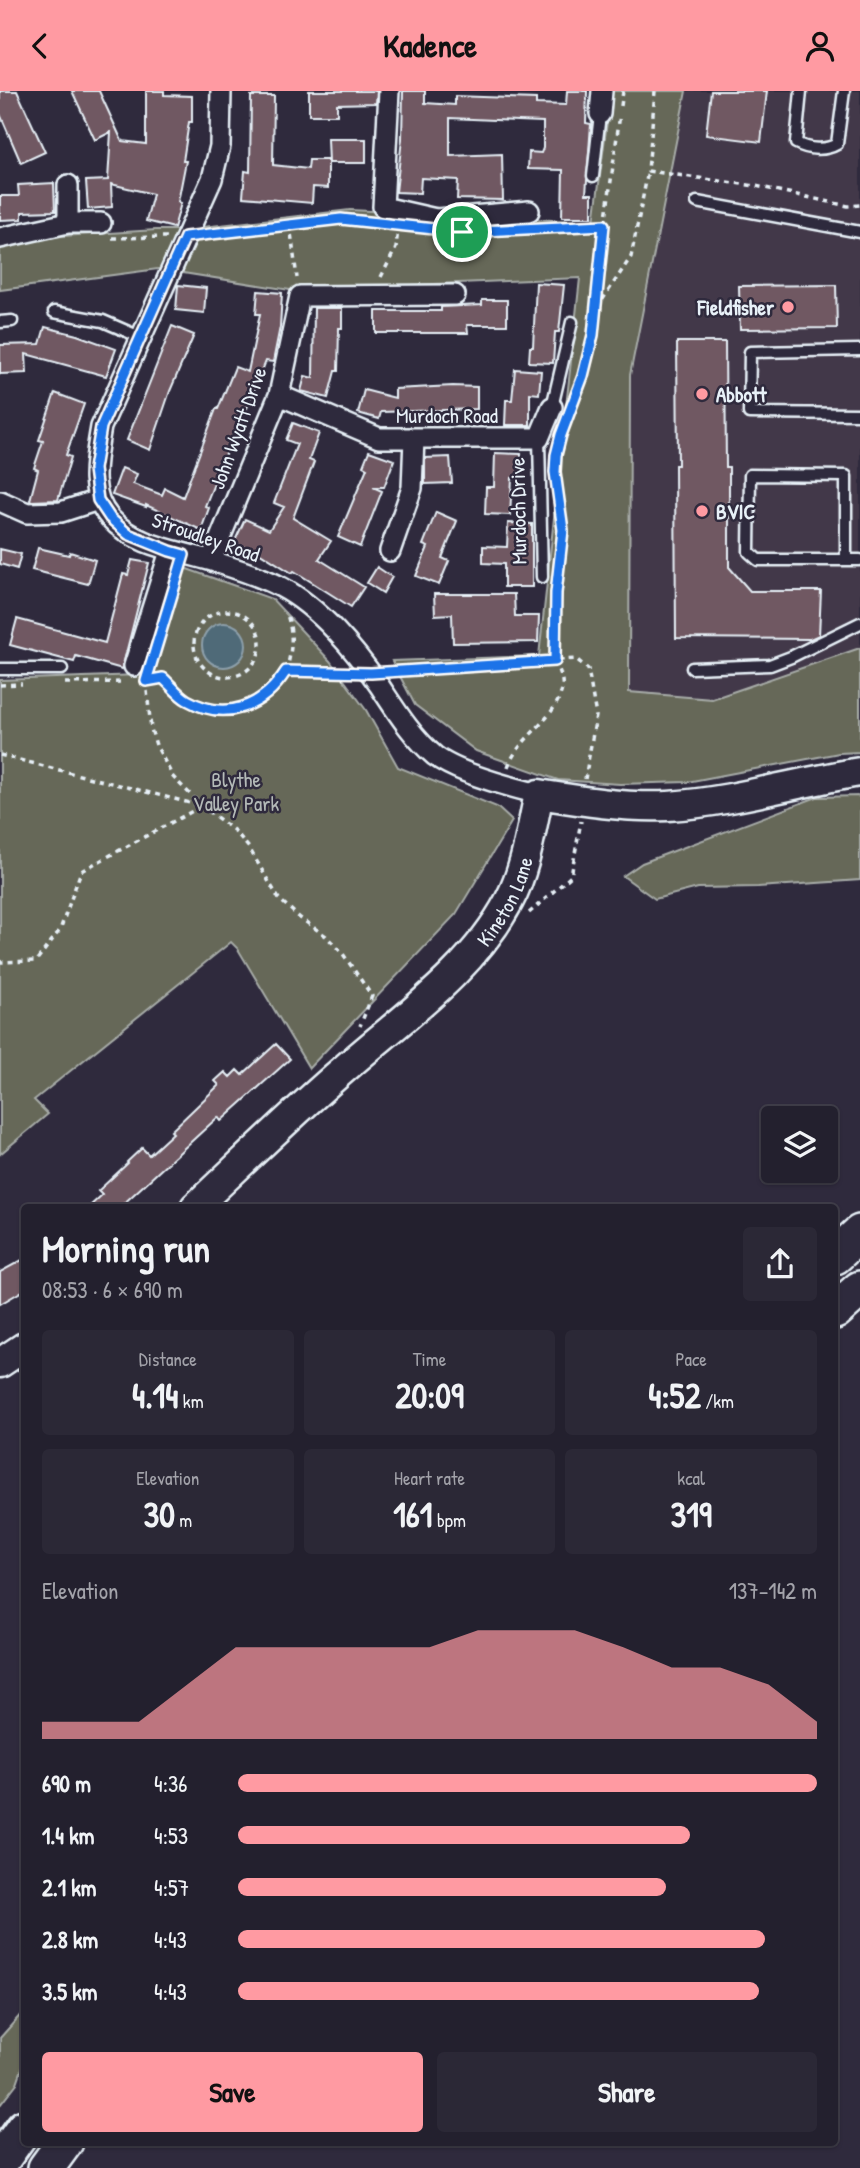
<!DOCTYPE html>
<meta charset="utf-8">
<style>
body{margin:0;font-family:"Patrick Hand",sans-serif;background:#2b2836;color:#f1f3f6;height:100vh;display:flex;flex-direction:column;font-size:26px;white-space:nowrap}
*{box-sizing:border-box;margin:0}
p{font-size:23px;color:#a3a3aa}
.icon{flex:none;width:38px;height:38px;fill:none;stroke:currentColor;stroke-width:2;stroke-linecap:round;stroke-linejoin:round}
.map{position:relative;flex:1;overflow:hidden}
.sheet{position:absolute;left:21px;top:1113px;width:817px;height:942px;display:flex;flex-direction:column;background:#23202e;border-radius:7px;box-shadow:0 2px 5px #0004,0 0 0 2px #403e4a}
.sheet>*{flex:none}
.tools{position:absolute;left:761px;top:1015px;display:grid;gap:14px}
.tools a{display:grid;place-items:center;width:77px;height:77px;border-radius:7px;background:#23202e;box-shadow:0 2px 5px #0004,0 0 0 2px #403e4a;font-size:35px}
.pin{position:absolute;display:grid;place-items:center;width:60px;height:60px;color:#fff;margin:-30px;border:4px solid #fff;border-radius:50%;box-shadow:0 2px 7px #0007}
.round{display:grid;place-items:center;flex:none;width:74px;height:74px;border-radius:7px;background:#2b2836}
.headline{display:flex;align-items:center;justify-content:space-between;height:119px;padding:0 21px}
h1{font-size:38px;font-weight:700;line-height:52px}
.metrics{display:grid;grid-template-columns:repeat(3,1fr);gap:10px;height:119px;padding:7px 21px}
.metrics div{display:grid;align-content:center;border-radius:7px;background:#2b2836;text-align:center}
.metrics b{font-size:35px;font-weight:700}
.metrics small{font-size:19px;font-weight:400}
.metrics p{font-size:19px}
.chart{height:196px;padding:14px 21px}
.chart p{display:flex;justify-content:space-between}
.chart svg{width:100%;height:126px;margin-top:7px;fill:#ff9aa2;opacity:.7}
.action{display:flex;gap:14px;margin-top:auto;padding:14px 21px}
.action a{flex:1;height:80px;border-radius:7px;background:#ff9aa2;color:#111;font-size:28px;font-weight:700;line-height:80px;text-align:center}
.action a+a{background:#2b2836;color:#f1f3f6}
ul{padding:0 21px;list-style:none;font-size:23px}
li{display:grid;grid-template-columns:112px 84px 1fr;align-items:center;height:52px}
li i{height:18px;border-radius:9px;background:#ff9aa2}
header{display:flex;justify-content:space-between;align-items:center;height:91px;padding:0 21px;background:#ff9aa2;color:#111;font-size:32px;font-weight:700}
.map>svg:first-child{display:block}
</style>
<header><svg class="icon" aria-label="back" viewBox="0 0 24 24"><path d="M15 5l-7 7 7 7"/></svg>Kadence<svg class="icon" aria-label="person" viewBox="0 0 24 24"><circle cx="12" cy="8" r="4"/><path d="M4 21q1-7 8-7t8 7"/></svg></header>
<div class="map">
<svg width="860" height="2077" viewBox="0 0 860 2077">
<rect width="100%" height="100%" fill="#2f2a3d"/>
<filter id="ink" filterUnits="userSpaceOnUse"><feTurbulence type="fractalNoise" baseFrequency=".0143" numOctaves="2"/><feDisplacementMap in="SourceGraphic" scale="14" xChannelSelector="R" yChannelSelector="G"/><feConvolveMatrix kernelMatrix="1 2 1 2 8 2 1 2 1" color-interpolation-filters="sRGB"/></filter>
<g filter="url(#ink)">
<!-- built -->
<path fill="#423848" d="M686,0H860V557L712,608L629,601L630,284Z"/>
<!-- green -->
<path fill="#666758" stroke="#a7aca8" stroke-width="2" d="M611,0H686L630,284L629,601L712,608L860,557V661L839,662L687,691L620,693L558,689L476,660L415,614L392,570L539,565L580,187L290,199L158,178L0,199V149L156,139H176L350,119L594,131Z
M173,473L272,508L330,570L366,619L398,676L497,716L512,730L456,823L309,977L238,858L231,851L34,1009L48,1023L0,1063V589L139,584Z
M860,705V789L758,796L698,797L655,808L623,785L642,772L817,706Z
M24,1920V1972L17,1992L0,2014V1947Z"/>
<!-- water -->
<path fill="#506a78" stroke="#8da0ab" stroke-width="2" d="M202 554a22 22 0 1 1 44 0a22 22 0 1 1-44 0Z"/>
<!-- building -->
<path fill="#705962" stroke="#e8f1f8" stroke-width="2" d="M0,0H17L45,61L21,72L0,23Z
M72,0H99L122,50L146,53V0H164V4L192,5V31H189L183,70H186L178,111L181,112L174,137L146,130L153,103L111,93L112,116L88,118L86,90L108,89L111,41L95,49Z
M309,0H377L376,12L337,13V24H309Z
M403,0H425V12L455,14V5L536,8V13L566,14L567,0H587L586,32L591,33L586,103H592V126H562L563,79L528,78L529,61L541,62L543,57V31L450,27V65L502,63L503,109L457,108L458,89L421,87L420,102L396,101L402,48Z
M711,0H767L761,51L706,44Z
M251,5H274L273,74L308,78L309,69H328V97L313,96L312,112L243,106L245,80L250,81Z
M328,48H366V72H329Z
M54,92L55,120L22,121V128L0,129V105H19L18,94Z
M536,192L564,194L559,241H555L553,272L529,271L530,256H533Z
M178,194L206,197L204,222L176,219Z
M836,194L837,237L740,238L739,195Z
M258,200L282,202L280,236L273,271L266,270L245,322L243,321L205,415L209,417L201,439L146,414V416L112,404L122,377L137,383L133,393L162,404L165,397L183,406L216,318H218L235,276L248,281L260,223H256Z
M482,209H507V234H467L468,242H376V220H441V216L482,214Z
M314,217H342V237H339L338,280H335L328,307L301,300L305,285L313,287Z
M172,235L194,244L170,300L150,359L127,349Z
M45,236L77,244L116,258L106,285L26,263L27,282L0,283V254L40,253Z
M677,251H725L726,376H729V476L750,500H821L819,544L810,548L676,547L675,374H678Z
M515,278L541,280L539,303L530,302V334H505L506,309H512Z
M453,295L477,296V318L381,321L379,328L358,322L364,299L395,307V298Z
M55,302L84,313L66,364L71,366L58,409L32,410L30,409L38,379L34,377L43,350L39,349Z
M293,332L319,342L309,369L314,371L293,427L331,450L319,468L364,496L351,516L294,480L292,482L257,460L256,462L234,452L245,428L269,439L284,416L274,412L297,353L286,349Z
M369,360L394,369L384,396H373L382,400L360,456L338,446L367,377L363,375Z
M495,362L521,363L520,388L512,387L510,424L485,423L486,396H494Z
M450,366L452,392L425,393V367Z
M436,421L457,430L442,467L449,470L439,494L416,485L428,456L423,454Z
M508,432L532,433V496H504V473L483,472V455L507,456Z
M38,457L69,464L70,461L95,469L88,493L32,479Z
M0,458L21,463L17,478L0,473Z
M132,469L149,472L122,578L76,565L74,571L10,554L17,528L105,552L123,483L128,484Z
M377,476L392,486L383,502L367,492Z
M434,503H514L515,525H539L538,551L453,552L452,523L435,524Z
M276,953L290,968L221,1030L218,1026L120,1116H89L102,1104L98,1100L128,1072L127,1071L142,1057L149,1064L173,1042L171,1040L219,994L215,990L225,981L230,986L237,979L242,984Z
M24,1168V1199L0,1213V1181Z"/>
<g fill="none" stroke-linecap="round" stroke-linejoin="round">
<defs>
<path id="lane" d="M801,0L796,52C809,59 825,60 837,53L844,0
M593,85L600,23
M697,111L860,141
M54,221L103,230L140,246
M0,231L12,230
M860,259L750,261L749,322L860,323
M552,316L572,231
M539,347L542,486
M846,469V385L750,384L749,461L758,469H860
M692,577L770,574L791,566L860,532
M0,578H62"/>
<path id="street" d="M221,0L220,55L212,88L101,336C96,367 87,401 110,427C136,456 177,459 212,470C234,477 261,485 281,496C319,516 355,559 379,594C395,618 412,646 435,665C459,683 510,696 539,703
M389,0L383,116L436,128L529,120
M600,23L602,0
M68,94V132
M0,147L68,132H101
M279,304L379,347H539L552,316
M0,410L27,422L61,421L98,409
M390,460L412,397L414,347
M211,469L279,304L300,205L455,204
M134,575L170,460"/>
<g id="secondary">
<path id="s1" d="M195,1116C244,1070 292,1023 343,979C402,927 471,881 509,810C526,778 531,739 539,703C582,710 625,717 668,715C733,711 797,691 860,681"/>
<path d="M0,1272L24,1256"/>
</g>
<path id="highway" d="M835,1165L860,1142
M835,1220L860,1198
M0,2071L24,2037
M46,2077L65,2051"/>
</defs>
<!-- lane casing -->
<use href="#lane" stroke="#e8f1f8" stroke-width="15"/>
<!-- street casing -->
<use href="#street" stroke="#e8f1f8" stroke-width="24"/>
<!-- secondary casing -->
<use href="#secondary" stroke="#e8f1f8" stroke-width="33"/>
<!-- highway casing -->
<use href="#highway" stroke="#e8f1f8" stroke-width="40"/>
<!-- path -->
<path stroke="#e8f1f8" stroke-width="3.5" stroke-dasharray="5 5" stroke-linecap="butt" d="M655,0L648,80L756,95L848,115L860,114
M621,15L623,0
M290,134L297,187
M537,137L605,134
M206,144L341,128L376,132
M112,147L167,146
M381,186L396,157L398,137
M597,217L631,166L648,80
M571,318L583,285L593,244L605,134L620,23
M194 553a33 33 0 1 1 66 0a33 33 0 1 1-66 0Z
M286,580C292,560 294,542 286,521
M389,580L576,568L588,578L596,625L585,688
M146,590L151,638L156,654L173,686L202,715L236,741L249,757L279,808L300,827L326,845L343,863L372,905L360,935
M142,591L163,588C171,594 178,604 187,609C226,631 263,616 286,580L347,581
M65,592L124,591
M0,594L22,593
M0,664L202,715L81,780L60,839L36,870L0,871
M508,676C519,645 555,630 562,598C564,583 555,575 555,562C555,542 555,522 556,503C557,481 563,460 563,439C564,405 552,384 560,348
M529,822L571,785L581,730"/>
<!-- lane -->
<use href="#lane" stroke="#2f2a3d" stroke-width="10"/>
<!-- street -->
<use href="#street" stroke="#2f2a3d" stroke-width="19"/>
<!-- secondary -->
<use href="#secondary" stroke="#2f2a3d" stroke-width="28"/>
<!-- highway -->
<use href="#highway" stroke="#2f2a3d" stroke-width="35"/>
</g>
</g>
<g fill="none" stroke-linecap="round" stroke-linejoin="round" filter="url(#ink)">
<defs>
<path id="route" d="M341,128L462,141L604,134L593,244L583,285L561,344L556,364L555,381L563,439L556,502L555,570L371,582L286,580C263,616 226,631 187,609C178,604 171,594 163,587L146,590L184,464L170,460L128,443L110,427L98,409L94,378L101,336L185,146Z"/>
</defs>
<!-- route casing -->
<use href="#route" stroke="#fff" stroke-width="14"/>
<!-- route -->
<use href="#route" stroke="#1a73e8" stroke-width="9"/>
</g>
<!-- markers -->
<g fill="#ff9aa2" stroke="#2f2a3d" stroke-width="2.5">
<circle cx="788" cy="216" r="7"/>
<circle cx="702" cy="303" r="7"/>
<circle cx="702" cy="420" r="7"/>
</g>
<g text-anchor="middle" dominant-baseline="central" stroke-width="5" stroke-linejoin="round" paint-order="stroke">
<!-- poi labels -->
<g font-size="21" font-weight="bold" fill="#e8f1f8" stroke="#2f2a3d" text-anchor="start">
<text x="774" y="216" text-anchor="end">Fieldfisher</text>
<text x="716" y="303">Abbott</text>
<text x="716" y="420">BVIC</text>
</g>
<!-- street labels -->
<g font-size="21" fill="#e8f1f8" stroke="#2f2a3d">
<text x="447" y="324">Murdoch Road</text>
<text transform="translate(238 337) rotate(-70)">John Wyatt Drive</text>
<text transform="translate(518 420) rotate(-91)">Murdoch Drive</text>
<text transform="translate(206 446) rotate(19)">Stroudley Road</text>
<text stroke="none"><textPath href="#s1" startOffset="438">Kineton Lane</textPath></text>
</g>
<!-- park labels -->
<g font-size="21" fill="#b4bab8" stroke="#2f2a3d">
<text x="236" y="688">Blythe<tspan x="236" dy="24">Valley Park</tspan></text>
</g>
</g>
</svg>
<div class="tools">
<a><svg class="icon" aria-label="layers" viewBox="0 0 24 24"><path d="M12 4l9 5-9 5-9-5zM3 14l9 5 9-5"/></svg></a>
</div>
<div class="pin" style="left:462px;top:141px;background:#1e9e55"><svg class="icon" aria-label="arrive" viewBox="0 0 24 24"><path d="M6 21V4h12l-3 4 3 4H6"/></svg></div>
<section class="sheet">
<div class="headline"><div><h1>Morning run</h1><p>08:53 · 6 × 690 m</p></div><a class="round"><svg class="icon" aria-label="share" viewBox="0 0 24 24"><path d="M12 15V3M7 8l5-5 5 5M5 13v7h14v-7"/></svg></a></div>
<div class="metrics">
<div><p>Distance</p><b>4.14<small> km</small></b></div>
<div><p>Time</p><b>20:09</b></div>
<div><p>Pace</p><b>4:52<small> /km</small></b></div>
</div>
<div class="metrics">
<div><p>Elevation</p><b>30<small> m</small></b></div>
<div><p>Heart rate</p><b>161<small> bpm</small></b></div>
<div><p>kcal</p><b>319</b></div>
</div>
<div class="chart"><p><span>Elevation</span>137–142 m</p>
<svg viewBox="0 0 160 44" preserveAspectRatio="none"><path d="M0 44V38L10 38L20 38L30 25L40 12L50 12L60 12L70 12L80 12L90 6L100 6L110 6L120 12L130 19L140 19L150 25L160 38V44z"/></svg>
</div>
<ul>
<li><b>690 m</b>4:36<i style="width:100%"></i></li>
<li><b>1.4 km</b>4:53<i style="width:78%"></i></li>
<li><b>2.1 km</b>4:57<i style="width:74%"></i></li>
<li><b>2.8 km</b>4:43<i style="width:91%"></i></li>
<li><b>3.5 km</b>4:43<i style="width:90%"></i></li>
</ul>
<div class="action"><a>Save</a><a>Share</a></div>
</section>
</div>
